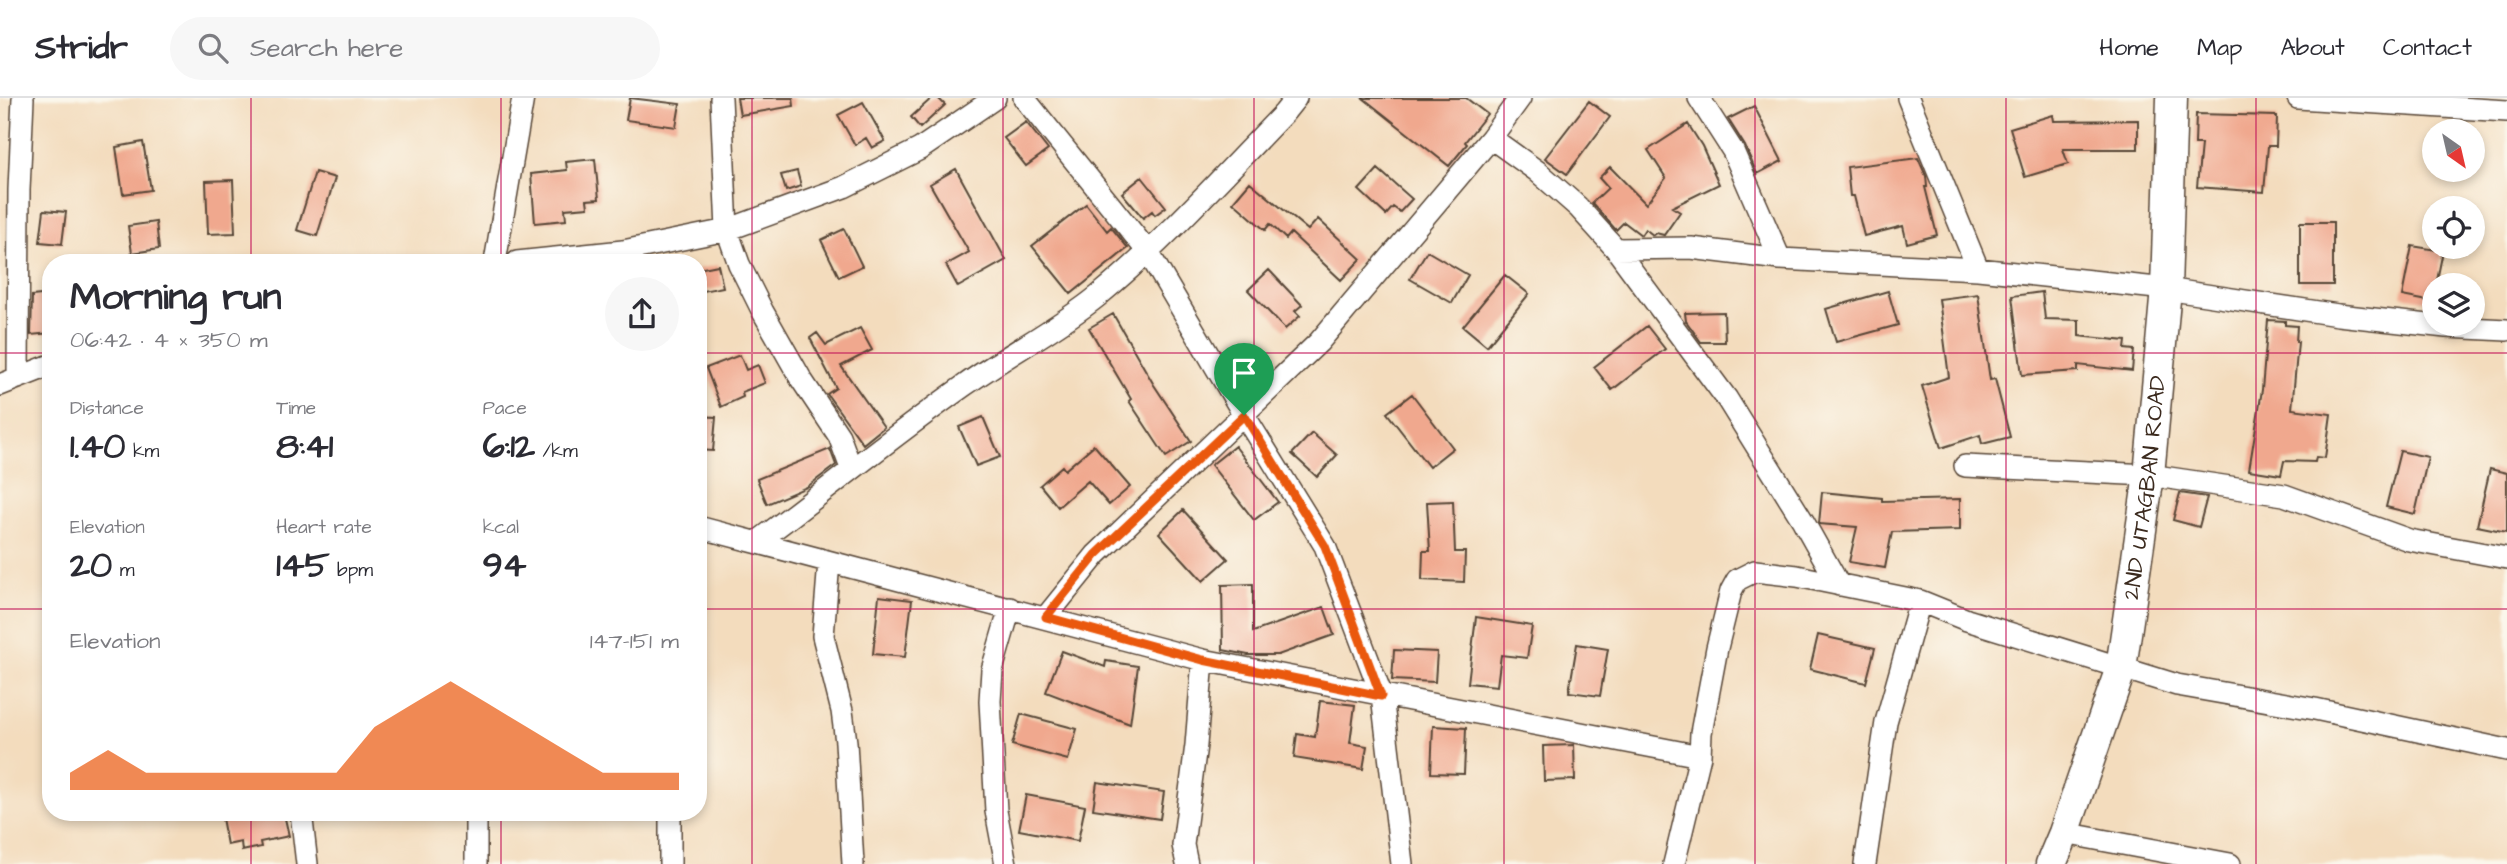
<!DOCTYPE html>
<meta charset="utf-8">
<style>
body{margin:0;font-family:"Architects Daughter",sans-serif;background:#f7f7f7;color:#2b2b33;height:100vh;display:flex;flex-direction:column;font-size:26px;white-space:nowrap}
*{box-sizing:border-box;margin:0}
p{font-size:23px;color:#7c7c81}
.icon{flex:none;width:38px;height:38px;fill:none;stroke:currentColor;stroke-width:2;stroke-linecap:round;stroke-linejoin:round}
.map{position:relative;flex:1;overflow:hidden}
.drawer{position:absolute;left:42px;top:156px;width:665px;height:567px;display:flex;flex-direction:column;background:#fff;border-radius:28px;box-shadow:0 4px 10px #0003}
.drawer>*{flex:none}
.needle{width:46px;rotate:146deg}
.buttons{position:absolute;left:2422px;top:21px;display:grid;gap:14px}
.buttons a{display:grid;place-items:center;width:63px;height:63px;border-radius:50%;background:#fff;box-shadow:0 4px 10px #0003;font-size:35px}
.pin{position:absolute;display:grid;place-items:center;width:60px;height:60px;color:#fff;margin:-72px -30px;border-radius:50% 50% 50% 0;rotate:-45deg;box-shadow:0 0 7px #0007}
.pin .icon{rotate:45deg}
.round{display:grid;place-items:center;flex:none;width:74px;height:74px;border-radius:37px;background:#f7f7f7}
.head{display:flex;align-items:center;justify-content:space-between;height:119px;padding:0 28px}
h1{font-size:38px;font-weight:800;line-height:52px}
.figures{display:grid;grid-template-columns:repeat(3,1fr);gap:10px;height:119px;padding:7px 28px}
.figures div{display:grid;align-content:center}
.figures b{font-size:35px;font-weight:800}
.figures small{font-size:19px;font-weight:400}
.figures p{font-size:19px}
.chart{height:196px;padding:14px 28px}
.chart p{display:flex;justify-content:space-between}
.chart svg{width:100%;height:126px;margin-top:7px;fill:#ea580c;opacity:.7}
header{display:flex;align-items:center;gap:42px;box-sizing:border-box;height:98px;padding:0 35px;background:#fff;border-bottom:2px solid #e1e1e2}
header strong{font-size:33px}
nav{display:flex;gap:38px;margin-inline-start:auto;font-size:24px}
.search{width:490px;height:63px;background:#f7f7f7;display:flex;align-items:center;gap:18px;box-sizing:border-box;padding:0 24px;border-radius:38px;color:#7c7c81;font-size:26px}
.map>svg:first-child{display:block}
</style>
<header>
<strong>Stridr</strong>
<div class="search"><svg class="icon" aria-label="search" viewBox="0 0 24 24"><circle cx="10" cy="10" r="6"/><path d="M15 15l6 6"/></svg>Search here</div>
<nav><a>Home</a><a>Map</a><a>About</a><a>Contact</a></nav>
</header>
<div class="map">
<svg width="2507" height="766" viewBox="0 0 2507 766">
<rect width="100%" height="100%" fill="#fbf7ec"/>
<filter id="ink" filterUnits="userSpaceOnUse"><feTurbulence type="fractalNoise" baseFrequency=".0143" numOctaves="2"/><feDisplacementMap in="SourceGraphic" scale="14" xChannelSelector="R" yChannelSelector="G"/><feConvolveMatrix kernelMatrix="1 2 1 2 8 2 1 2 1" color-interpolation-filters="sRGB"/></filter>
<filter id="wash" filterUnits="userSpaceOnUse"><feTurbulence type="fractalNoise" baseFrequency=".00686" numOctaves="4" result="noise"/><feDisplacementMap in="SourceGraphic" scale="28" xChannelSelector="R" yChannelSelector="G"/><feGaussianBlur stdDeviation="1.57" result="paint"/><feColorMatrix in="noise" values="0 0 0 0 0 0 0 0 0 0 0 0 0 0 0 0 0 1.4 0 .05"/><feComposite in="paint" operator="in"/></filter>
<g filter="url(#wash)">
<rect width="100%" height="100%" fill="#f3dcbd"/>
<g id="blocks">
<!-- building -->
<path fill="#f0a88e" d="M630,0L680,6L676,29L626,22Z
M737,0H793L794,8L740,17Z
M932,0H938L945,7L920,30L911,19Z
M1363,0H1466L1487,16L1465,44L1467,46L1449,68Z
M1589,3L1610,19L1567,76L1545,60Z
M863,4L885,43L872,50L866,40L855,47L838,17Z
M1754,8L1782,63L1757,76L1745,48L1728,21Z
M2196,16L2277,18L2276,48H2268L2264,94L2197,89L2201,46H2195Z
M2053,17L2054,23L2138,22V51H2063L2068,66L2025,79L2010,30Z
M1026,24L1048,52L1026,68L1004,40Z
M1688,26L1702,48L1719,86L1672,109L1680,114L1664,137L1656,135L1653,137L1645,131L1641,137L1624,124L1616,132L1592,105L1608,90L1599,80L1610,69L1646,106L1666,80L1648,52Z
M143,44L151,92L123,96L116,49Z
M1918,60L1926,78L1927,89H1925L1937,137L1907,145L1903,128L1864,138L1854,98H1850L1847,69Z
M595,61L599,101L587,102L588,109L565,111L566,122L535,125L531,76L567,72L566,64Z
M956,71L1006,162L958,189L946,167L969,154L930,86Z
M1378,71L1412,101L1400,114L1393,109L1386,117L1359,92Z
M797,73L801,88L786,93L781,77Z
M315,74L335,80L317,138L297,132Z
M1142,79L1166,109L1155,117L1152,113L1143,120L1122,95Z
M233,82L235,135L208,136L206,83Z
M1250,84L1308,132L1318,121L1361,161L1341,182L1291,135L1286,141L1270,126L1265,132L1233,104Z
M1086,106L1107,133L1111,129L1128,150L1071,196L1032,148Z
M44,112L66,114L62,146L40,144Z
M156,124L159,151L132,155L128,128Z
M2300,124H2333V187H2300Z
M844,131L862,168L839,179L821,142Z
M2412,148L2443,153L2436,187H2434L2433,204L2402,198Z
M1427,153L1468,177L1452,205L1410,181Z
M718,167L723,189L698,194V171Z
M1269,172L1302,207L1295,213L1300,218L1285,231L1248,192Z
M1505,177L1529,196L1487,248L1463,228Z
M1888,193L1898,227L1836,244L1826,211Z
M2042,194L2045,221L2079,222V238L2126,243L2125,251L2134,252L2132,273L2078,267V273L2022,277L2012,198Z
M51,196V235L31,237L32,198Z
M1978,196L1990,282L1995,281L2010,339L1982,346L1980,337L1941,350L1922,288L1949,279L1939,201Z
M1724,214L1725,244H1701L1686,223L1685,215Z
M1113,216L1154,287L1191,343L1166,359L1129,303L1131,301L1089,230Z
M2268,222L2285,223V227L2297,228L2296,244H2298L2292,311L2331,316L2325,360L2316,359L2315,364L2284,363L2281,377L2249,372L2262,292Z
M1647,228L1665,251L1612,292L1594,269Z
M860,230L872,252L841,268L884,329L863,346L827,296L836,290L810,240L817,235L826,247Z
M740,257L746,272L758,267L765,285L742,294L743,299L721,309L706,270Z
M1412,296L1453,350L1429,369L1387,315Z
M698,318L716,319L713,353L698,352Z
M983,319L1000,359L976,368L959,329Z
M1312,335L1337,357L1317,379L1292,356Z
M1094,347L1130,389L1109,407L1088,383L1058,409L1040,387L1062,368L1065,372Z
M1235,348L1278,404L1254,422L1211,367Z
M830,351L836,367L807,389L767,406L757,381Z
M2400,353L2428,359L2415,416L2386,409Z
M2490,371L2507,375V434L2477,428Z
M1822,394L1882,400V403L1960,401V432L1892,434L1885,470L1849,464L1857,429L1819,426Z
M2180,395L2207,399L2199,429L2173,422Z
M1453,403L1455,454H1465L1464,484L1422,482L1423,453H1430L1427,404Z
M1183,412L1228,461L1203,483L1159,435Z
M1253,486V534L1324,509L1334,537L1278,557H1248L1223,552L1222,487Z
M879,498L912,502L905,559L873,556Z
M1476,519L1532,528L1527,560L1501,557L1497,588L1468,585Z
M1818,537L1875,550L1866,585L1810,571Z
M1577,546L1608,551L1600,598L1569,594Z
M1394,552L1437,554L1435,584L1392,582Z
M1062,553L1105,569L1106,563L1138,568L1130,626L1046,594Z
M1320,603L1355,607L1350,645L1367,648L1363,671L1294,660L1297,636L1315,639Z
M1021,616L1077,631L1068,662L1012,647Z
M1433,628L1466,630L1464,676L1431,675Z
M1574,647L1575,682L1544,683L1543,648Z
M1097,684L1164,694L1160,721L1093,711Z
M1026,697L1085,708L1078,743L1019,732Z
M252,714H271L272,719L284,716L289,738L260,744L261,749L242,753L241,744L227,747L222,720Z"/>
</g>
</g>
<g filter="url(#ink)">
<use href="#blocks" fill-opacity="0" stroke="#574536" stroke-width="2"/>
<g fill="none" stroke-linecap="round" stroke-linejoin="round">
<defs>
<path id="street" d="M721,0L727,132L739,166L763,214L801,281L839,338L851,370
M1024,0L1148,154L1244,317L1325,448L1382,598L1402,766
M1699,0L1733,53L1780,161
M1908,0L1978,171
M2298,0L2507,13
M1491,40L1537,73L1578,109L1616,151
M495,164L523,0
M517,164L623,153L727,132L844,89L920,51L995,0
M18,280L19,92L23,0
M0,287L51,267
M1965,368L2149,377L2284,397L2409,442L2507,460
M698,429L1203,562L1700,658
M757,444C827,392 894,337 965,287C1008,256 1056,232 1098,198C1165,143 1224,77 1284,15L1296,0
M829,464L823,538L842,613L846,644L853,766
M1839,487L1803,423L1727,301L1616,151L1691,150L1780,161L1978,171L2166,191L2338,217L2446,229L2507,232
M1046,519L1096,457L1319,244L1491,40L1520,0
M301,714L307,766
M476,714V766
M2064,735L2230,766
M670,766V714
M1006,766L996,713L990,603L992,572L1010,510
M1187,766L1183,747L1196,647L1203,562
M1674,766L1700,658L1701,635L1717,550L1731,493L1737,482L1755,473L1797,478L1920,503L1967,522L2177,587L2315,611L2507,652
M1865,766L1886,624L1920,503"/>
<g id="secondary">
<path id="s1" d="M2051,766L2064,735L2121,570L2149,377L2166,191L2172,0"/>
</g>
</defs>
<!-- street casing -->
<use href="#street" stroke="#574536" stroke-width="24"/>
<!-- secondary casing -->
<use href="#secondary" stroke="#574536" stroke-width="33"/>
<!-- street -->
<use href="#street" stroke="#fff" stroke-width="21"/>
<!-- secondary -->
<use href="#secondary" stroke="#fff" stroke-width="30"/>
</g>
</g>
<g fill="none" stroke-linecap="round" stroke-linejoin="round" filter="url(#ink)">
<defs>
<path id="route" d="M1244,317L1325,448L1381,598L1203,562L1046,519L1096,457Z"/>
</defs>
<!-- route casing -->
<use href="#route" stroke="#fff" stroke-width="14"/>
<!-- route -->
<use href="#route" stroke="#ea580c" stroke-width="9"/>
</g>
<!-- grid -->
<path fill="none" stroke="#c2185b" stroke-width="2" stroke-opacity="0.55" d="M251,0V164M501,0V164M752,0V766M1003,0V766M1254,0V766M1504,0V766M1755,0V766M2006,0V766M2256,0V766M0,255H51M698,255H2507M0,511H51M698,511H2507M251,714V766M501,714V766"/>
<g text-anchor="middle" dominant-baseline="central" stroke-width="6" stroke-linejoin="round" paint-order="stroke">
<!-- street labels -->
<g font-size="23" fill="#3b2a1e" stroke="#fbf7ec">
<text stroke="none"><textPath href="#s1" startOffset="390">2ND UTAGBAN ROAD</textPath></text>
</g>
</g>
</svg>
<div class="buttons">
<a><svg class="needle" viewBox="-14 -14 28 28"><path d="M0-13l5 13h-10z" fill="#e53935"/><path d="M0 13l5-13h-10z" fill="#7c7c81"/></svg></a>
<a><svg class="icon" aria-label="locate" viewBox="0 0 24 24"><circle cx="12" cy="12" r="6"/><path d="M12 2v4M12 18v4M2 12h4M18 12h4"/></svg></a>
<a><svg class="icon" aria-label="layers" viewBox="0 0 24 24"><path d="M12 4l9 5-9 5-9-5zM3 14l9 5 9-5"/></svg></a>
</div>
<div class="pin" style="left:1244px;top:317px;background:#1e9e55"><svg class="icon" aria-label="arrive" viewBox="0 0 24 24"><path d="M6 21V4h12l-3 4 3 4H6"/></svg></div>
<section class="drawer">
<div class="head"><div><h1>Morning run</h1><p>06:42 · 4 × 350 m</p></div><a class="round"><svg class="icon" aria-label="share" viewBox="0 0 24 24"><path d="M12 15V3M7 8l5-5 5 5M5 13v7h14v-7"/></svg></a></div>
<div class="figures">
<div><p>Distance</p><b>1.40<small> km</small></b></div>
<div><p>Time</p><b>8:41</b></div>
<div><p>Pace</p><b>6:12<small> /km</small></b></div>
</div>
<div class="figures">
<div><p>Elevation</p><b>20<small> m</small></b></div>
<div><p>Heart rate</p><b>145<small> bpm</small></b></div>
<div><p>kcal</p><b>94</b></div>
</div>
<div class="chart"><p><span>Elevation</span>147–151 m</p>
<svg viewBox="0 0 160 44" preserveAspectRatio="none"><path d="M0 44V38L10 30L20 38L30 38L40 38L50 38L60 38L70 38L80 22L90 14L100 6L110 14L120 22L130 30L140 38L150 38L160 38V44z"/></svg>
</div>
</section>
</div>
